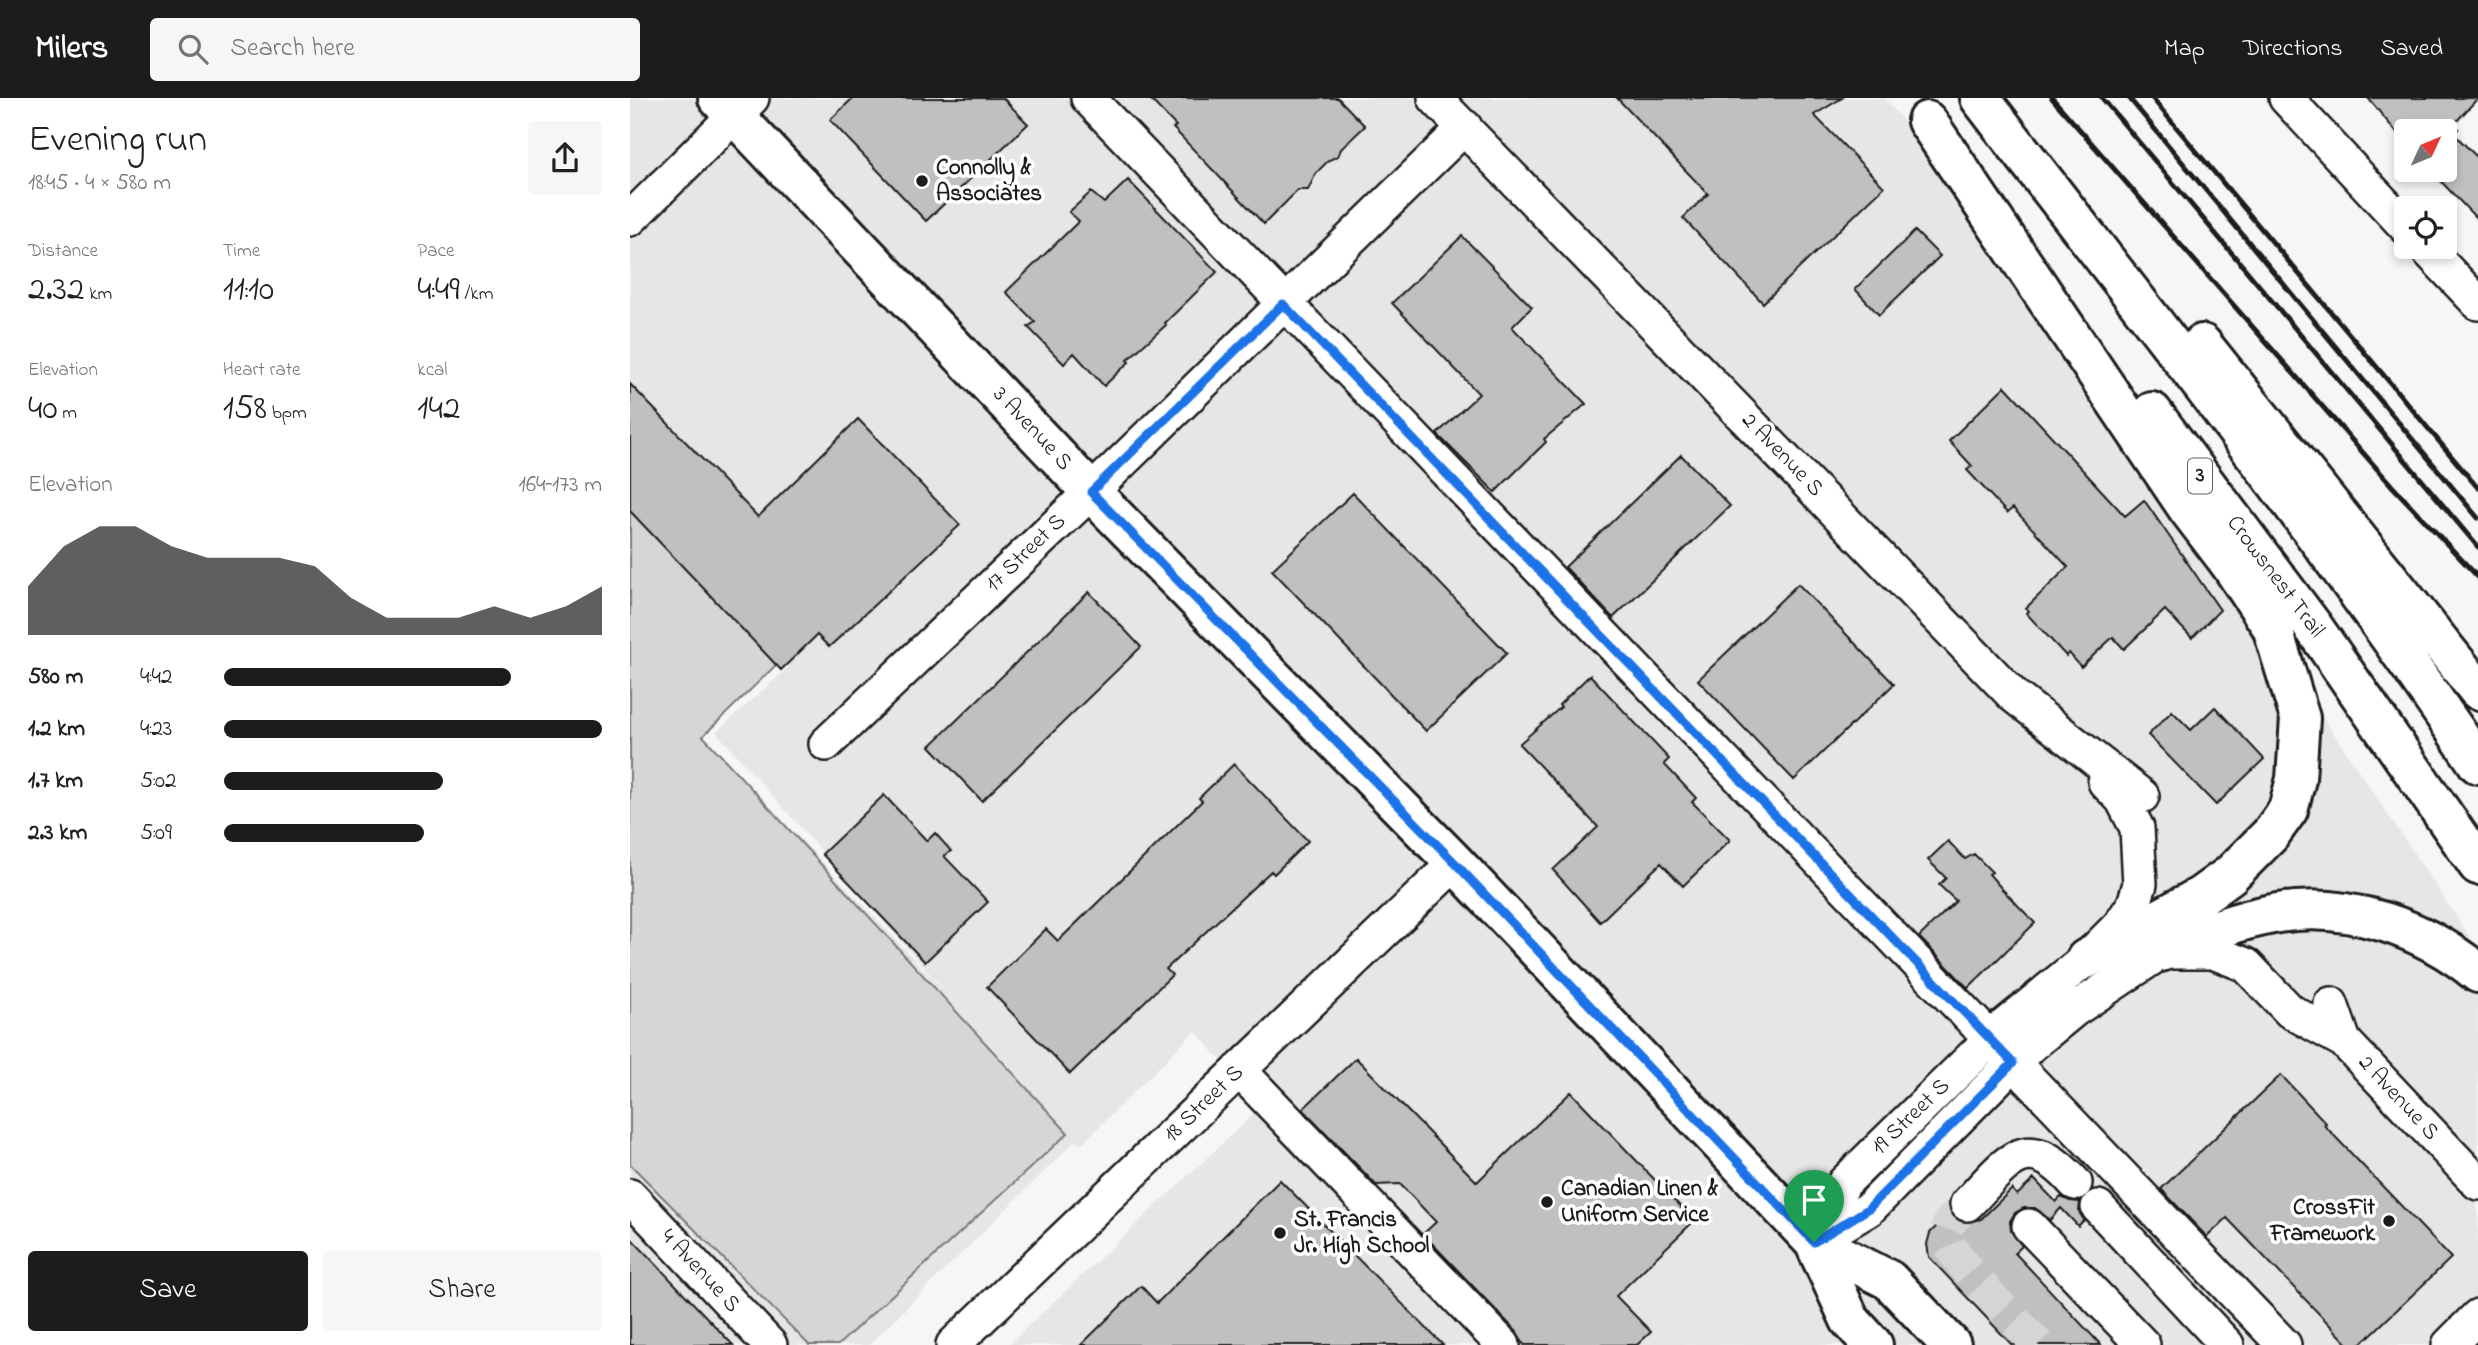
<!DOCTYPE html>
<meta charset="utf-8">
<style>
body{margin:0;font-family:"Indie Flower",sans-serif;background:#f6f6f6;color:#202124;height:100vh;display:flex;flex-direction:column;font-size:26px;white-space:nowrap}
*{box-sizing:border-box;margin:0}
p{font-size:23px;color:#757577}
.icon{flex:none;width:38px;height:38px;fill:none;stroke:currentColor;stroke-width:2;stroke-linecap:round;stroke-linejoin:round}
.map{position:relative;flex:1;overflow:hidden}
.panel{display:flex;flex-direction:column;background:#fff;width:630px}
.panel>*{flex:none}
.needle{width:46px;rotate:46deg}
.controls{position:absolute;left:1764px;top:21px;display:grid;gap:14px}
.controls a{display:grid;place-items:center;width:63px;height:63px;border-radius:7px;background:#fff;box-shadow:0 4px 10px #0003;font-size:35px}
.pin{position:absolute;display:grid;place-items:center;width:60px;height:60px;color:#fff;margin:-72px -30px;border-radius:50% 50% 50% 0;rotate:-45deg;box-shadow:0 0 7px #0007}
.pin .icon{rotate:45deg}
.round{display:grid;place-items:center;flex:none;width:74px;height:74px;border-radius:7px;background:#f6f6f6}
.summary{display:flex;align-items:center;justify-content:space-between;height:119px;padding:0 28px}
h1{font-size:38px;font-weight:600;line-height:52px}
.figures{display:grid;grid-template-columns:repeat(3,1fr);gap:10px;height:119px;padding:7px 28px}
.figures div{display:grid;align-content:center}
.figures b{font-size:35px;font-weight:600}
.figures small{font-size:19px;font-weight:400}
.figures p{font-size:19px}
.chart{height:196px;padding:14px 28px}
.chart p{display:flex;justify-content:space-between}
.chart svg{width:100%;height:126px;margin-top:7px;fill:#1c1c1c;opacity:.7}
.button{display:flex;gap:14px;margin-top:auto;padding:14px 28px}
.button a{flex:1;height:80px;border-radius:7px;background:#1c1c1c;color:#fff;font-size:28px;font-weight:600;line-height:80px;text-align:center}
.button a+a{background:#f6f6f6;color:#202124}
ul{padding:0 28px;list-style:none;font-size:23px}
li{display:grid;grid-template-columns:112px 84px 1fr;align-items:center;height:52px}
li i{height:18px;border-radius:9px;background:#1c1c1c}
header{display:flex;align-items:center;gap:42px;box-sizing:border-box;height:98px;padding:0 35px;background:#1c1c1c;color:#fff}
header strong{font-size:33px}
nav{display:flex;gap:38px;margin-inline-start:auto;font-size:24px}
.search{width:490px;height:63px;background:#f6f6f6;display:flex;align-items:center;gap:18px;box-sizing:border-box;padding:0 24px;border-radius:7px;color:#757577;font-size:26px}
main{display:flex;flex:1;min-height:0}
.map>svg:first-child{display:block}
</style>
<header>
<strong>Milers</strong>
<div class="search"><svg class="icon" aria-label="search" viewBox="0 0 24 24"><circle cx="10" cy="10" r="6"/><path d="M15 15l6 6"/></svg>Search here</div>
<nav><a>Map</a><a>Directions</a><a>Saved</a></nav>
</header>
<main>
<section class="panel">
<div class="summary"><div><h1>Evening run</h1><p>18:45 · 4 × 580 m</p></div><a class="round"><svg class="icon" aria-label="share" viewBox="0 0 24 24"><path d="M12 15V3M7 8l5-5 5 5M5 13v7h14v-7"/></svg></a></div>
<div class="figures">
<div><p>Distance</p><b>2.32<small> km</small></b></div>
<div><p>Time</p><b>11:10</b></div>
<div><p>Pace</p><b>4:49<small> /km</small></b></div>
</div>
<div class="figures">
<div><p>Elevation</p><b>40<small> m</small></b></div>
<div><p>Heart rate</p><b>158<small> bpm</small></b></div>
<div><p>kcal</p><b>142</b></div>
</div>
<div class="chart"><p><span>Elevation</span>164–173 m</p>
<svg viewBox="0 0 160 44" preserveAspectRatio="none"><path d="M0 44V27L10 13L20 6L30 6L40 13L50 17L60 17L70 17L80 20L90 31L100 38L110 38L120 38L130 34L140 38L150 34L160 27V44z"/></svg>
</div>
<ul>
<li><b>580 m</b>4:42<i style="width:76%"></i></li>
<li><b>1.2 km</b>4:23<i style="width:100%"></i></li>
<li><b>1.7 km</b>5:02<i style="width:58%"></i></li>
<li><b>2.3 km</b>5:09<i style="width:53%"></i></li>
</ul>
<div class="button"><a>Save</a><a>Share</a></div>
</section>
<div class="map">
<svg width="1848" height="1247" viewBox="0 0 1848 1247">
<rect width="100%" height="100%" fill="#f6f6f6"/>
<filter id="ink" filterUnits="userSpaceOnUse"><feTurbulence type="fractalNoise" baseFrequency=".0143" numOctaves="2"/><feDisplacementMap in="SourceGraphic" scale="14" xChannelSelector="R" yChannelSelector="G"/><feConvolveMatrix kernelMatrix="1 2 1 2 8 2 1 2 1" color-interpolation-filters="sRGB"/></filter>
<g filter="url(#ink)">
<!-- built -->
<path fill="#e6e6e6" d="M0,0H1254L1294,48L1621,512L1848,851V1247H378L632,1008L565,933L451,1047L446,1042L239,1247H0V412L148,565L73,638L323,902L86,634L160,568L0,405Z"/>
<!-- green -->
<path fill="#d6d6d6" stroke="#797979" stroke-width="2" d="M0,412L148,565L73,638L438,1035L208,1247H179L0,1066Z"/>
<!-- building -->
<path fill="#c0c0c0" stroke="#1c1c1c" stroke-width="2" d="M223,0H373L398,26L296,123L200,22Z
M519,0H708L735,28L711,51L708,58L699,62L686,75L678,92H668L634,126L543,30L546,28Z
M987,0H1212L1184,17L1254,89L1133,205L1053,120L1078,96Z
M1738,0H1848L1824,26L1828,31L1823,35L1848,60V122L1800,72H1815V33H1776V46Z
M498,82L587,174L535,225L536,227L497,262L499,264L474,288L444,255L434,266L398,229L405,224L376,194L449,123L439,114L461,94L474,105Z
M1285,133L1310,158L1249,217L1225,191Z
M832,138L902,209L882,229L956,306L914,341L916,344L865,394L807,336L849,296L762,205Z
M0,286L128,419L228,321L330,427L199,549L187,537L151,572L0,413Z
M1375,288L1495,418L1514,402L1590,512L1562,540L1535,512L1494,551L1483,539L1451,569L1439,555L1436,558L1396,515L1399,513L1396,510L1438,469L1383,410L1377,415L1337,372L1342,368L1319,343Z
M1051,357L1100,408L983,520L935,469Z
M723,395L877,555L796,633L642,472Z
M1168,486L1264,586L1164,682L1068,582Z
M459,494L511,549L352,703L300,648Z
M960,577L1039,661L1034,666L1066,700L1062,704L1100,742L1053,788L1031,765L970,824L923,772L968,729L889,646L931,609L929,607Z
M1585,609L1634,661L1586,707L1518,637L1542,613L1561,632Z
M604,666L678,743L644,776L641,773L536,871L542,877L440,976L357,889L416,831L428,843L572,703L569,700Z
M254,697L297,743L305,735L321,753L314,758L358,804L295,864L192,756Z
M1318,743L1335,761L1344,756L1362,774L1359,776L1372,791L1405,825L1338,890L1289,839L1326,803L1309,787L1316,780L1298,762Z
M726,960L847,1084L941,994L1064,1123L986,1198L1021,1234L1007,1247H894L887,1234L793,1136L806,1124L770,1086L746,1087L673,1011Z
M1651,977L1696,1025L1694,1027L1821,1160L1730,1247H1719L1597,1120L1577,1139L1531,1091Z
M1404,1081L1426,1104L1431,1099L1440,1103L1450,1104L1449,1114L1454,1122L1448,1128L1431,1110L1420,1122L1405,1110H1394L1385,1115L1380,1123L1381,1133L1392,1148L1385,1155L1471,1247H1382L1299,1159L1297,1146L1300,1135L1320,1114L1324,1120L1333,1125L1351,1121L1382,1091L1387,1097Z
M650,1082L813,1247H451L511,1188L527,1205Z
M0,1139L103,1247H0Z"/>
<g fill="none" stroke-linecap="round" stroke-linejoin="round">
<!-- minor-tunnel -->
<path stroke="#d5d5d5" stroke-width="33" stroke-dasharray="33 17" stroke-linecap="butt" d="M1337,1106C1329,1115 1316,1124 1316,1136C1316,1158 1391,1228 1409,1247"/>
<defs>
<path id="minor" d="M458,0L1654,1247
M805,0L1384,598L1512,698
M1656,0L1776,129
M0,121L122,0
M1795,149L1848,205
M196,646L461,394L835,29
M1701,906L1714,943L1848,1085
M609,972L873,1247
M0,1098L140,1247
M1337,1106C1377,1065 1395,1029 1445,1085
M1468,1109L1597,1247
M1399,1128L1513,1247
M1184,1144L1214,1085L1374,928L1456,861L1490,827L1504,806L1510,786L1507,730L1492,701L1475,684
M1184,1144L1239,1111L1399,949L1444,912L1531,854H1583L1616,867L1660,913L1714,943
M323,1247L825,765
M1819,1247L1848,1218"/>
<path id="major" d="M88,0L461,394L825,765L1184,1144L1220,1222L1243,1247
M1184,1144L1259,1182L1321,1247"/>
<path id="highway" d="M1350,0C1519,220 1693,436 1848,666
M1297,23L1558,411L1600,466L1642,529L1670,620L1666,681L1658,712L1640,737L1600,777L1571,798L1456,861
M1572,246L1848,592
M1522,314L1684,530L1848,767
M1531,854C1569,837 1607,822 1648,815C1718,803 1795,831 1848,875"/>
</defs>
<!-- minor casing -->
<use href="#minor" stroke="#1c1c1c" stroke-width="38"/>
<!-- major casing -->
<use href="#major" stroke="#1c1c1c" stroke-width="44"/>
<!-- highway casing -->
<use href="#highway" stroke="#1c1c1c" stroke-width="44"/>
<!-- minor -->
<use href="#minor" stroke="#fff" stroke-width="33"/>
<!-- major -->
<use href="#major" stroke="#fff" stroke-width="38"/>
<!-- highway -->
<use href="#highway" stroke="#fff" stroke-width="38"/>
<!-- rail -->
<path stroke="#1c1c1c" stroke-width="5" d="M1422,0L1763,389L1848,479
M1472,0L1848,449
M1499,0L1848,420
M1522,0L1848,390"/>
</g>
</g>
<g fill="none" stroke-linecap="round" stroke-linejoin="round" filter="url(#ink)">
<defs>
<path id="route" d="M653,206L1383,965L1238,1111L1184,1144L825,765L461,394Z"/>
</defs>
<!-- route casing -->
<use href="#route" stroke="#fff" stroke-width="14"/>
<!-- route -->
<use href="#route" stroke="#1a73e8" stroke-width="9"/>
</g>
<!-- markers -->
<g fill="#1c1c1c" stroke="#fff" stroke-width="2.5">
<circle cx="292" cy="83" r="7"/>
<circle cx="917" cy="1104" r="7"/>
<circle cx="1759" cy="1123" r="7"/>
<circle cx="650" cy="1135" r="7"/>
</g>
<g text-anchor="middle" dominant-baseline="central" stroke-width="7" stroke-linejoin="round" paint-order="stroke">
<!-- shield labels -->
<rect fill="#fff" stroke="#606060" stroke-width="2" x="1558" y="360.5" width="24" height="35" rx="5"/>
<g font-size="21" font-weight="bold" fill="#1c1c1c">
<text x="1570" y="378">3</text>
</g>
<!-- poi labels -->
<g font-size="23" font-weight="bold" fill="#1c1c1c" stroke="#fff" text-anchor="start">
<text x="306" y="70">Connolly &amp;<tspan x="306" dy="26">Associates</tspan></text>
<text x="931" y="1091">Canadian Linen &amp;<tspan x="931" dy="26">Uniform Service</tspan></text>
<text x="1745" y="1110" text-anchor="end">CrossFit<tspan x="1745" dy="26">Framework</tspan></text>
<text x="664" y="1122">St. Francis<tspan x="664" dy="26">Jr. High School</tspan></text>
</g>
<!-- street labels -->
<g font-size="23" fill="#1c1c1c" stroke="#fff">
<text transform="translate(402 331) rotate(47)">3 Avenue S</text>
<text transform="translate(1152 357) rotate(46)">2 Avenue S</text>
<text transform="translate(396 455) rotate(-44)">17 Street S</text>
<text transform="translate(1645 479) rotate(53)">Crowsnest Trail</text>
<text transform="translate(1768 1000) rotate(47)">2 Avenue S</text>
<text transform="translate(574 1006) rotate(-44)">18 Street S</text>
<text transform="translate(1281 1019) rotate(-44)">19 Street S</text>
<text transform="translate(70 1173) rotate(47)">4 Avenue S</text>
</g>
</g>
</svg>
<div class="controls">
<a><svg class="needle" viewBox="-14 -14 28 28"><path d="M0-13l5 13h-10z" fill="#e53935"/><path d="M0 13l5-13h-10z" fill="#757577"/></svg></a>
<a><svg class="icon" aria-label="locate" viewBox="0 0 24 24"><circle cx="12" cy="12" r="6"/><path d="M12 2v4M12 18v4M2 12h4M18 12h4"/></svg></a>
</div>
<div class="pin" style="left:1184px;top:1144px;background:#1e9e55"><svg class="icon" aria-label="arrive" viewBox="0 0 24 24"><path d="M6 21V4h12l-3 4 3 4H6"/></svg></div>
</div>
</main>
